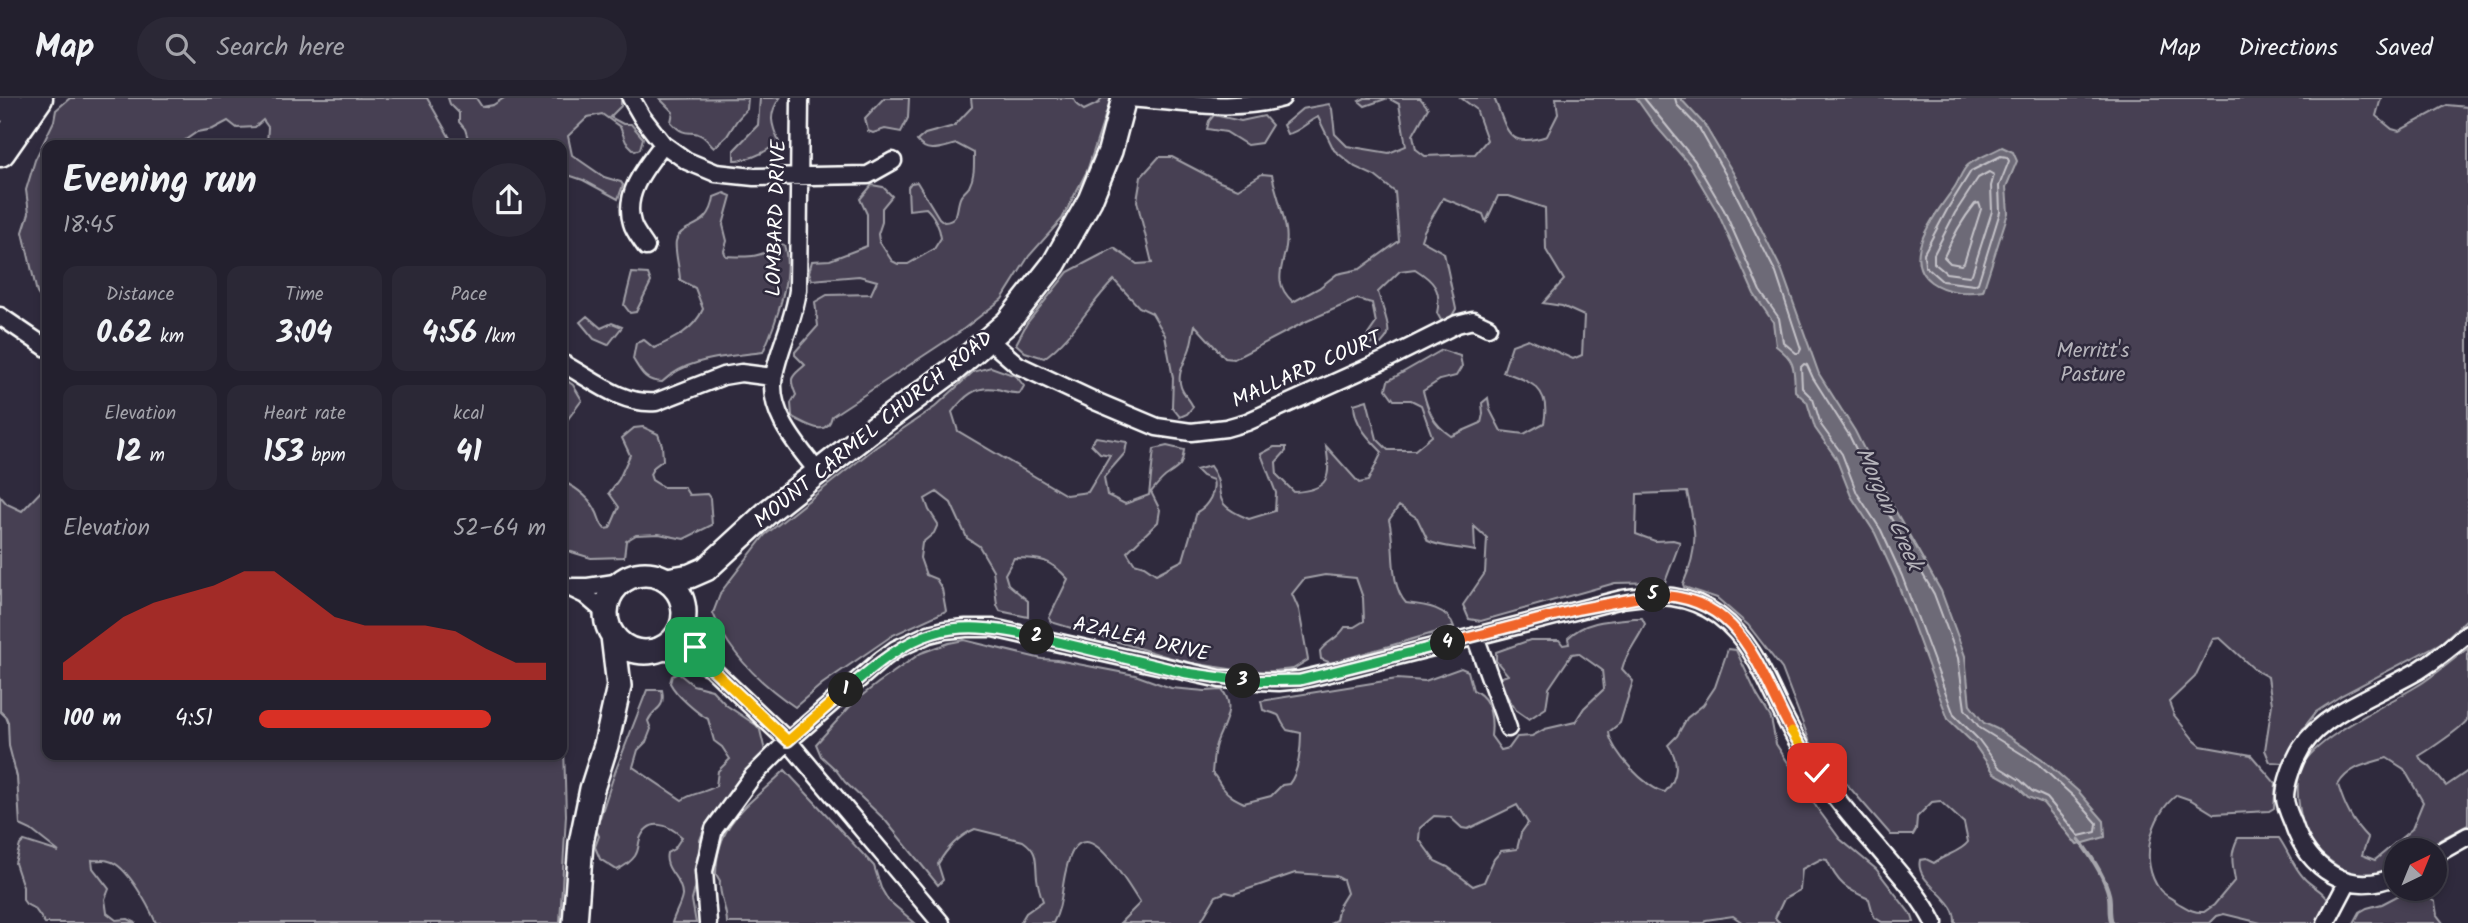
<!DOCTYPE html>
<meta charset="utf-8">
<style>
body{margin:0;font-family:Kalam,sans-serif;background:#2b2836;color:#f1f3f6;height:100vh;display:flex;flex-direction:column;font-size:26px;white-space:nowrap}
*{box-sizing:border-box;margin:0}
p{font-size:23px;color:#a3a3aa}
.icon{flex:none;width:38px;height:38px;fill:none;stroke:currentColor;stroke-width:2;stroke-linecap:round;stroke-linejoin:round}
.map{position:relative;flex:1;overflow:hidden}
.drawer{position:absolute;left:42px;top:42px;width:525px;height:620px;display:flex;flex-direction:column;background:#23202e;border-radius:14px;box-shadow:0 4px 10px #0003,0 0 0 2px #403e4a}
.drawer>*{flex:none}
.needle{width:46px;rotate:43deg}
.buttons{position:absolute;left:2384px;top:740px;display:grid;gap:14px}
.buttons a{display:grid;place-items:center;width:63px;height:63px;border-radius:50%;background:#23202e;box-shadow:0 4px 10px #0003,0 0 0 2px #403e4a;font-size:35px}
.pin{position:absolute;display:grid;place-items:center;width:60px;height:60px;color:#fff;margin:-30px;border-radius:14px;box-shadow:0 4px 10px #0006}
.km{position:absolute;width:35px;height:35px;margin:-18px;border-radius:50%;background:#222;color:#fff;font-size:19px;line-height:35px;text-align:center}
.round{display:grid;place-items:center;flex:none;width:74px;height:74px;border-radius:37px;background:#2b2836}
.headline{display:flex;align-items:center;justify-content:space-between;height:119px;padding:0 21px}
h1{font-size:38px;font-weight:600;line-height:52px}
.metrics{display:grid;grid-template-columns:repeat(3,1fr);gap:10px;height:119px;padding:7px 21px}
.metrics div{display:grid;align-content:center;border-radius:14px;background:#2b2836;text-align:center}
.metrics b{font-size:30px;font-weight:600}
.metrics small{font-size:19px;font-weight:400}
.metrics p{font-size:19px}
.chart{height:196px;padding:14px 21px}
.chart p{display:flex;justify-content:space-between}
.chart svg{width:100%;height:126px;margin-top:7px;fill:#d93025;opacity:.7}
ul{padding:0 21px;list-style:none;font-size:23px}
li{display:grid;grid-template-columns:112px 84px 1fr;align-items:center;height:52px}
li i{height:18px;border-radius:9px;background:#d93025}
header{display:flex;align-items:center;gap:42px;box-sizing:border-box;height:98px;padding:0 35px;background:#23202e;border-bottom:2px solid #403e4a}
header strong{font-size:33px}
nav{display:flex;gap:38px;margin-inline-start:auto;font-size:24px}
.search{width:490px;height:63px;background:#2b2836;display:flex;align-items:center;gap:18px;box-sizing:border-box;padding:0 24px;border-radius:38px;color:#a3a3aa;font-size:26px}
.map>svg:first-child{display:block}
</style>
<header>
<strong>Map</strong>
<div class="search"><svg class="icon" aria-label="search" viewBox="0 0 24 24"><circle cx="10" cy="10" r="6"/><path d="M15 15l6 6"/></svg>Search here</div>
<nav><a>Map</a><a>Directions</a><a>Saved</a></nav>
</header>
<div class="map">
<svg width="2468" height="825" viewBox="0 0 2468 825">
<rect width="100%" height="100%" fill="#2f2a3d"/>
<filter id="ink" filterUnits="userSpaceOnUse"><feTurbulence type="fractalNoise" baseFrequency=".0143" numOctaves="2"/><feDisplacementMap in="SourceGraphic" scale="14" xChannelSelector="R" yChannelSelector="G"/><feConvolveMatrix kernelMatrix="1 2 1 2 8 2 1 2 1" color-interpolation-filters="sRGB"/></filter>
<g filter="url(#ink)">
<!-- green -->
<path fill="#464152" stroke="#a2a0a8" stroke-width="2" fill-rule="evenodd" d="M70,0H427L454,47H267L268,29L263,22L255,29L237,30L228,23L213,31L197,34L178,47H47V210L37,195L23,134L29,115L26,92L35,62L54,23L56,12Z
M448,0H476L482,9L493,7L504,0H621V8L610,19L623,26H631L643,40L640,51L635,53L626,44L620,29L602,16L588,19L568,38L572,57L604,79L621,84L623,87L618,101L583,82L562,75V47H470L465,31L459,24V15L450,6Z
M748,0L747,11L737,22L727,38L714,50C710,47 707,41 702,38C690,30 687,42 671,24L673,14L660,1Z
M760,0H780C768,16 771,26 779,44C767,53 750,63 734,62V52L758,27Z
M884,0H909L908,20L901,34L885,31L873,35L868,33L865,20Z
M971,0H1073L1077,7L1084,12L1099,5L1102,0H1111L1087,73L1062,121L1029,158L1002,201L961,233L832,318C827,341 807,326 794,320L792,318L791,305L796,297C788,278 792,279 805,267L795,257V254L818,228L815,204L827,197L871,196L877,183L859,178L812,182L809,174L812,163L830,162L867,148V116L860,101L872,87L883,89L892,98L882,110V124L878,136L879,143L892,163L898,166H908L934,151L941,140C940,130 934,117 926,110L909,112L908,89L911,85L917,84L939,120L944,124C961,123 955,109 961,98C963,95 967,92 969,89C975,78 974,66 974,55L957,46C942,49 928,57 917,43L925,36L954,28L972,9Z
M1365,0H1420L1428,10L1413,37L1416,51L1425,58L1475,56L1487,42L1476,11L1461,0H1494C1508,32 1506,51 1547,38L1558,16L1556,0H2381L2376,18L2392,31L2399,33L2447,7L2468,9V520L2441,545L2342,597L2316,614L2302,632L2289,660L2285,665L2270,664L2265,652L2272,606L2268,579L2255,572L2220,540L2213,541L2195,579L2169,604L2174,617L2194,642L2201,648L2251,657L2276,686L2274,710L2269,713L2214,716L2191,702L2177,697C2151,716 2138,764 2160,792C2164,797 2173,801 2178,805C2187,810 2193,815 2204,814L2214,807L2235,782C2232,765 2230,755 2238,740H2279C2288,753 2293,768 2304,780C2312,789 2323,792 2329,803L2318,825H2261L2224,816L2217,818L2210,825H1955C1955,821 1955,817 1953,813C1946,795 1915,782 1920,762L1926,761L1934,765C1944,757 1961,754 1968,744L1964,725L1940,703L1932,704L1917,719L1916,732L1913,737H1891L1810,644L1782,571L1748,527L1717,500L1684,489L1683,486C1699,450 1696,432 1687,394L1637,396L1636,436L1655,443L1673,442L1680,444L1665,484L1615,485L1481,523L1469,521L1463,507L1485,475L1487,440L1474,428L1475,453C1459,449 1442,450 1428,443L1417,420L1399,408L1389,422C1396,447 1388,485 1406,505C1424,507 1448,509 1454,529L1331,565L1321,561L1320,553C1328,542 1337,542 1345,529H1354L1364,523L1363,500L1356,480L1325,477L1304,481L1292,496L1299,512L1308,562L1293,571L1255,575L1185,564L1051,524L1049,520L1068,481C1050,461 1041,460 1014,460L1005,476L1008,486L1028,503V519L1000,513L997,507L993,472L979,448L967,440L951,405L937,394L925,401L929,412L938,426L934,435L922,445L920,460L926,477L936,481L942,491L946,513L893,537L822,586L795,609C761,586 728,554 713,515L721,494L765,437L876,349L935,309L973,274L991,269L1016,278L1024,288L1020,295C1010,296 1006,293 997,291C975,287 964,299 952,314L958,333L1066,397L1088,394L1110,357L1100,355L1091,346L1096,339L1127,344L1125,355L1104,379L1107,397L1125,406L1149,397L1154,351L1167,348L1184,352C1182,367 1181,368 1169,376C1162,380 1156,388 1151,394L1160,412L1158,424L1127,454L1134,465L1144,468L1156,476L1183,462L1197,414C1208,408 1216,394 1213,382L1202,378L1196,372L1210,368C1230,395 1204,403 1249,421L1275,413L1276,395L1261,356L1274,349H1286V353L1276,364L1277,377L1294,394C1330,392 1331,379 1326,348L1359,385L1368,383L1382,354C1369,341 1354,326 1354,306L1367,302L1377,341L1388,352H1415L1432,338L1421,307L1411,302H1394L1386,291L1388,283L1442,252L1460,258L1462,268L1456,278L1440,282L1423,293C1428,313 1433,326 1451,338L1481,325L1483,316L1482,305L1488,300L1490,312L1501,333L1524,336L1544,325C1551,291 1532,283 1503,274L1512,247L1528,241L1573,261L1582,257L1584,218L1562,208L1543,205L1564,182L1546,152L1545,110L1509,98H1498L1486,124L1483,116L1443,100L1424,133L1421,142L1444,155L1456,211L1450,221L1442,224L1437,215C1442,192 1434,183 1415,171L1400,173L1378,194C1380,204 1391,228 1388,236C1387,240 1383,243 1381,246L1368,245L1367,238L1376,225L1372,205L1357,201L1305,224L1234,261L1225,260L1195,227C1193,235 1192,243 1190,250C1186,263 1176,275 1181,289C1183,296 1190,301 1193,309L1187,316L1180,319L1172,309L1173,280L1165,237L1152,215L1139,209L1114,182C1088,208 1074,238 1044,260L1025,254L1016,246L1027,225L1068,174L1114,150L1137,166L1152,165L1137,103L1141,79L1159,59H1172L1220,84L1238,91L1262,76L1272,77C1276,95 1283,113 1286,131C1291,162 1266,179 1293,204L1319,190L1337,176L1360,171L1399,143L1395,94L1375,78L1355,69L1334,52L1318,19C1306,24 1300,34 1287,36L1283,27L1302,11L1329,6L1332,11L1335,36L1347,48L1389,55L1406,48L1399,6L1388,0L1365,8L1359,3Z
M1214,17L1241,23L1264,18L1272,27L1261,45L1247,47L1226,34L1207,31L1209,23Z
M724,95L731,98L723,127L727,143L724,153L726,158C746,159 763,161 778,145L784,147C794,177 775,227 763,254C728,259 688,259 662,284C645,284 641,274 633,261L636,245L644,242L654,250C674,241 694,232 703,211L695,190L680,182C680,172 674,152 676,143C681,124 710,133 714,99Z
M632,175L648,176L651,184L636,214L630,215L624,207Z
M587,218L601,230L612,225L622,229L608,247L594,241L580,224Z
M562,279L573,287L582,302L562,329Z
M643,329L658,336L662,347L663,362L654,369L650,376L652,382L663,389H684L689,397L707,396L710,400L712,427L684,441L659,436L636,437L626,443L624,459L591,460L565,452L562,450V383C577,390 590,399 597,415C600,422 600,426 605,431L610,430L619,409L609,395L619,381L630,357L622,340L634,330Z
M47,387V656H562V582L566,717L560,825H156C149,809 127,767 109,763C104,761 97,763 92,762L93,770L109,791L105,801L107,815L116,822L128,821L136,825H45L35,811L26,806L23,802V789L15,765L20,747L24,743L59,754L31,732L20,727L17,679L9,648L8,624L6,619L0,613V398L7,406L22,413Z
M1635,520H1642L1645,526C1638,542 1626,555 1622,571L1633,583L1620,625L1609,634C1610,652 1647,692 1665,694C1679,680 1679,662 1668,647L1677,638L1687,620L1703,607L1715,589L1728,551L1736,552L1757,597L1771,620L1776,646L1817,710L1840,741L1876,771L1912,818L1914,824H1882L1874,819L1869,801C1846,791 1838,786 1827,762L1821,761L1802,771L1800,792L1784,801L1775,820L1780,825H1743L1733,818L1706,822L1704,825H1330L1336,822L1339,808L1347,795L1343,782L1336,778L1295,775L1234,796L1226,794L1216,798L1200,825H1120L1140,805C1125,783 1082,702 1066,772C1061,791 1063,807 1053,825H1020L1026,815L1043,803C1040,795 1038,788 1037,780C1035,763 1039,754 1023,743L975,731C959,738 946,752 938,766L943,782L938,787L885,722L845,684L836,672L821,658L816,646L855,603L878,585L921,555L949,545L964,542L1042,561L1057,562L1135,577L1171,590L1205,593L1222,592C1237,609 1222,628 1216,646C1213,655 1213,666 1212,675C1218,680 1218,685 1223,690C1229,698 1236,701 1244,705L1271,698L1282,687L1289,686C1299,674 1301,649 1301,635L1287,632C1273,614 1288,620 1263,612L1261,603L1397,581L1425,583L1461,570L1468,573L1473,592C1491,600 1493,620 1491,638L1501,652L1509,650L1517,639L1532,638L1545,631L1575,624L1584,610L1604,591L1602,572L1578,555L1572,556L1549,590L1546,610L1529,621L1516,612L1496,581L1508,577L1496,563V554L1530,542H1559L1563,547L1569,546L1568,540C1585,522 1613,522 1635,520ZM1517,707L1528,725L1521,735L1517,751L1501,753L1494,761L1484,784L1473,788L1448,769L1435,763L1419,741L1420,730L1434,718L1450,719L1462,730L1468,731Z
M2468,550C2468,564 2468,612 2467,622C2462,630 2429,652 2419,658C2422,666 2426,664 2431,670C2436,676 2441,682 2446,688L2468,673V727L2421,752H2396V768C2382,777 2366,781 2350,775C2343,773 2320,756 2315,750C2301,733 2292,688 2302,668C2318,637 2394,604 2425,583C2440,573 2454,561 2468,550ZM2387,660L2404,671L2423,704L2412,731L2375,762L2362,757L2368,740C2352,724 2345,709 2338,687C2348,669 2367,666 2387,660Z
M678,575L693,587L712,592L726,607L756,627L760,632L765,653L712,717L705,729L700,742L696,787L692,802L696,825H672C674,817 681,806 682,798C683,781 663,772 667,755L674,751L682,739C668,726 649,719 640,741C638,747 639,752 635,758C630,765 625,768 617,772L600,761L595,749L599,738L596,732L615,674L647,592H662C666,612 654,609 648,623L651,631L646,644L638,652L633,669L682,702C692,695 705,695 716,688L718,673L730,661L722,649L714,643L708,621C697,615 676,597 670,585L672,578Z
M785,672L874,768L881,790L888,802L915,825H727C727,811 718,794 720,783L716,776C717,721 751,706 785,672Z
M2417,793L2435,804L2437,817L2443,825H2354L2360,814L2367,810L2382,806L2403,795Z"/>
<!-- water -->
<path fill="#6d6a77" stroke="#a7a6ad" stroke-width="2" d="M1636,0H1680L1704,26L1735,78L1782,173L1819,276L1855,333L1891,405L1941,493L1965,558L1970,607L1984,625L1997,631L2042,661L2079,694L2104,723L2105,739L2077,747L2043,705L2028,699L2016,687L1994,675L1974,646L1948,621L1896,481L1875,435L1851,398L1836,360L1815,330L1807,304L1795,293C1794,270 1796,263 1776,248L1773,224L1754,196L1718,115L1689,66L1655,27Z
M2002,49L2013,54L2017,63L2006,89L2008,115L1983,193C1965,196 1945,194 1931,184C1898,160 1938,113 1954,90C1959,83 1962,72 1968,67C1978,59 1992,55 2002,49Z"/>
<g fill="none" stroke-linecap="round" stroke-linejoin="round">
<!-- shore -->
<path stroke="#c5c3c9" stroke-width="2" d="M1644,0L1695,63L1724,112L1760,193L1779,220L1783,244L1796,255H1799L1801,251L1776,175L1728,81L1699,30L1677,7L1675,0
M2001,58L2007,59L2009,63L1999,88L2000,114L1978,185L1974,187L1942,183L1925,168L1924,155L1948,110L1971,73Z
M1989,74L1994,77L1991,88L1992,113L1972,176L1969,178L1946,175L1934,165V156L1955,115L1978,80Z
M1979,105L1981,111L1964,165L1961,167L1950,165L1944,159C1952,140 1962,122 1975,106Z
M1804,266L1807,267L1813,280L1849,337L1884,408L1934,496L1958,560L1965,611L1980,630L2038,666L2074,699L2097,725L2096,734L2079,738L2047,700L2032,693L2020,682L1999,669L1979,642L1954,617L1902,478L1881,432L1857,395L1842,356L1821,327L1813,301L1802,290L1801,269Z"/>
<!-- stream -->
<path stroke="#a7a6ad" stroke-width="4.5" d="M2079,742C2091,758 2105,778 2109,797C2111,807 2108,815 2112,825"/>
<defs>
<path id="street" d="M631,0L642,19L663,46L687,63L716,75L754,79L868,77L893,63
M800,0L798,192C794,223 780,247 774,277C767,314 797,347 818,374
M1127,0C1179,3 1231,15 1282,0
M646,149C641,141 634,133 632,125C623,95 646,69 663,46
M0,218L47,250
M989,242L1018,267L1095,303L1157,329L1191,334L1226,330L1247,324L1387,261L1457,226L1473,222L1488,229
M562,265C592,281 621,307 656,304L723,278L741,275L773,279
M562,486L585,497L606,515
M572,489H588L621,484
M683,528L695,549L710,569L788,643L941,825
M1475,538L1508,630
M657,553L675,555L708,568
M2434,757L2468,738
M2396,778C2349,799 2308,771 2293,725C2290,718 2285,707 2285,700C2285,685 2294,662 2302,649C2326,612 2384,594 2421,571C2438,560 2453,548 2468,535
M708,825L704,773L714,731L752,679L788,643L881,562L896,551L929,536L945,532L966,530H993L1220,581L1279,584L1300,582L1338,573L1622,501C1657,495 1689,496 1719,518C1756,546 1768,589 1789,628C1812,673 1844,711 1877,749C1897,773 1920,797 1934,825
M2326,825L2347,785"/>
<path id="secondary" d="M606 515a39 39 0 1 1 78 0a39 39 0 1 1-78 0Z
M667,482L690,478L706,471L769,413L869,334L953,272L1008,224L1054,166L1090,102L1110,53L1124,0
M575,825L581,745L592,691L606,647L619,588L613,538"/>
<path id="highway" d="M0,8L6,0
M0,53L37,0"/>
</defs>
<!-- street casing -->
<use href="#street" stroke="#fff" stroke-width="21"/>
<!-- secondary casing -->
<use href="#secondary" stroke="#fff" stroke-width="28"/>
<!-- highway casing -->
<use href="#highway" stroke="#fff" stroke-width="35"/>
<!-- street -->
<use href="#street" stroke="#2f2a3d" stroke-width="16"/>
<!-- secondary -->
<use href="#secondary" stroke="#2f2a3d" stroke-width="23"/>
<!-- highway -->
<use href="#highway" stroke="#2f2a3d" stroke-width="30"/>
</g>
</g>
<g fill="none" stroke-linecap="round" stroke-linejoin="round" filter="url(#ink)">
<defs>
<path id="split-1" d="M695,549L710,569L788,643L846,592"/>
<path id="split-2" d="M846,592C915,532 946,518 1037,539"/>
<path id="split-3" d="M1037,539L1187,575L1243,583"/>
<path id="split-4" d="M1243,583L1300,582L1448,545"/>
<path id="split-5" d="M1448,545L1579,511L1653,497"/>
<path id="split-6" d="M1653,497C1743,497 1757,571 1792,634"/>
<path id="split-7" d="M1792,634L1817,675"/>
</defs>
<!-- split-1 casing -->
<use href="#split-1" stroke="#fff" stroke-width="14"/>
<!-- split-2 casing -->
<use href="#split-2" stroke="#fff" stroke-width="14"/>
<!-- split-3 casing -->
<use href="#split-3" stroke="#fff" stroke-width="14"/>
<!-- split-4 casing -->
<use href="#split-4" stroke="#fff" stroke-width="14"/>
<!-- split-5 casing -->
<use href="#split-5" stroke="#fff" stroke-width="14"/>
<!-- split-6 casing -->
<use href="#split-6" stroke="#fff" stroke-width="14"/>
<!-- split-7 casing -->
<use href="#split-7" stroke="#fff" stroke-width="14"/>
<!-- split-1 -->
<use href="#split-1" stroke="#f5b400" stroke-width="9"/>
<!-- split-2 -->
<use href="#split-2" stroke="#22a559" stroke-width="9"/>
<!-- split-3 -->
<use href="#split-3" stroke="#22a559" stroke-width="9"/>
<!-- split-4 -->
<use href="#split-4" stroke="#22a559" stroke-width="9"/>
<!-- split-5 -->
<use href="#split-5" stroke="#f0652b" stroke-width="9"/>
<!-- split-6 -->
<use href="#split-6" stroke="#f0652b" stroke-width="9"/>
<!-- split-7 -->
<use href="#split-7" stroke="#f5b400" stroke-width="9"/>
</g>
<g text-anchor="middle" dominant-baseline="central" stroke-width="5" stroke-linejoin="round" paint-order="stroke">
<!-- street labels -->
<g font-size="21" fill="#fff" stroke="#2f2a3d">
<text transform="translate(777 120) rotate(-88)">LOMBARD DRIVE</text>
<text transform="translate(1307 272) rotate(-24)">MALLARD COURT</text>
<text transform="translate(874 332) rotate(-39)">MOUNT CARMEL CHURCH ROAD</text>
<text transform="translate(1141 542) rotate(13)">AZALEA DRIVE</text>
</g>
<!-- park labels -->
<g font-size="21" fill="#b5b3ba" stroke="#2f2a3d">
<text x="2093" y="253">Merritt's<tspan x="2093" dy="24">Pasture</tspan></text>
</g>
<!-- water labels -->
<g font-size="23" font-style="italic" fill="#b6b4bb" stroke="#2f2a3d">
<text transform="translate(1888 411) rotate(66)">Morgan Creek</text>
</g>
</g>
</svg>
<div class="buttons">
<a><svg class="needle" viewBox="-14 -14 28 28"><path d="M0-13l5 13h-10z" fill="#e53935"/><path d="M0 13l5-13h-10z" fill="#a3a3aa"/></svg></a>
</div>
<div class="pin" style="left:695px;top:549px;background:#1e9e55"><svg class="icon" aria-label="arrive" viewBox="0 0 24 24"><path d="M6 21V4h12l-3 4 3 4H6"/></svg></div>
<div class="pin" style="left:1817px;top:675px;background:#d93025"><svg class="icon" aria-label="check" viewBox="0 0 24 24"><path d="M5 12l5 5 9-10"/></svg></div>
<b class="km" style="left:846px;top:592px">1</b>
<b class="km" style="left:1037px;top:539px">2</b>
<b class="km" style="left:1243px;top:583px">3</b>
<b class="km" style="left:1448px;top:545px">4</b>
<b class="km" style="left:1653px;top:497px">5</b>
<section class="drawer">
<div class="headline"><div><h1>Evening run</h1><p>18:45</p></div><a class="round"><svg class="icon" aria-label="share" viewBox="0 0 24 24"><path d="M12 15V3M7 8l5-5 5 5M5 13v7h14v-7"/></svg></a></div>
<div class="metrics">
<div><p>Distance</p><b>0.62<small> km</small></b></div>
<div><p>Time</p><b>3:04</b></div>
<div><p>Pace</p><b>4:56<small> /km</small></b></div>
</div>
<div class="metrics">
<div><p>Elevation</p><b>12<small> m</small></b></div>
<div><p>Heart rate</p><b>153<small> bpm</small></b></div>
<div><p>kcal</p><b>41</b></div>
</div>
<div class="chart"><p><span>Elevation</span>52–64 m</p>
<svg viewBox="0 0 160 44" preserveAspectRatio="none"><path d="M0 44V38L10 30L20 22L30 17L40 14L50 11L60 6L70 6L80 14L90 22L100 25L110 25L120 25L130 27L140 33L150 38L160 38V44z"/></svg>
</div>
<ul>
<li><b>100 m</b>4:51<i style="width:81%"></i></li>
</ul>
</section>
</div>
